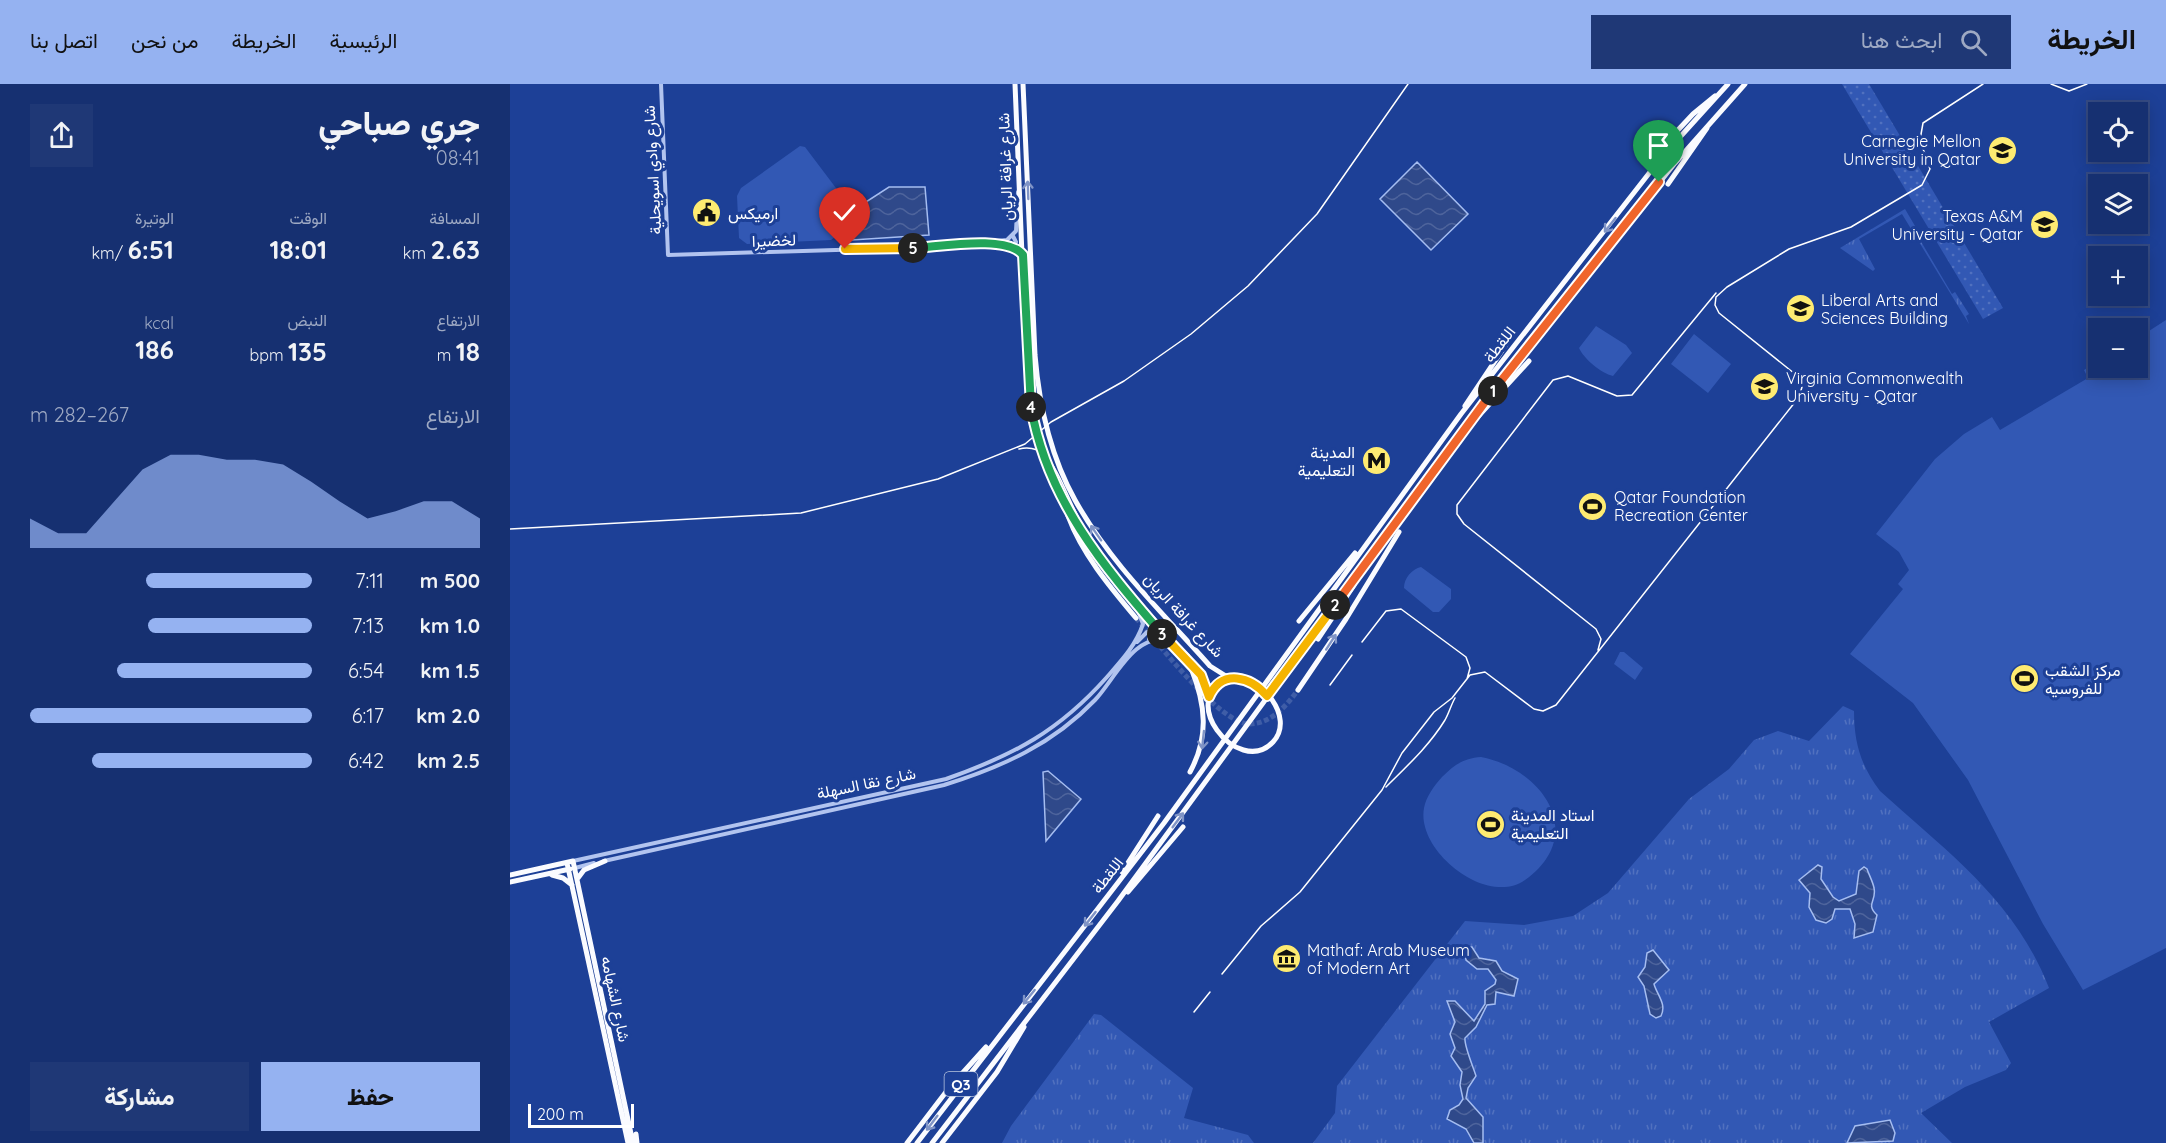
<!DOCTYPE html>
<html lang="ar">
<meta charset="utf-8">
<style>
body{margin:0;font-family:Quicksand,Vazirmatn,sans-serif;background:#1f3876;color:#f1f3f6;direction:rtl;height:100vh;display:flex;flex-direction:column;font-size:22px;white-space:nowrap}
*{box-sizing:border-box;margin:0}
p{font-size:20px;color:#9ea9c3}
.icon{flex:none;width:33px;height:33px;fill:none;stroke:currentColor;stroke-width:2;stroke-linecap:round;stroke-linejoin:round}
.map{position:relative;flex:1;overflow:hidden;direction:ltr}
.drawer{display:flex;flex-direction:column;background:#163071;width:510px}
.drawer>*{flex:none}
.tools{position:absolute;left:1578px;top:18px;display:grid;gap:12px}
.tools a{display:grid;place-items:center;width:60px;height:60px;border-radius:0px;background:#163071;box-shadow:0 3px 15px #0003,0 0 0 2px #354b84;font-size:30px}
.scale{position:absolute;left:18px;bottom:15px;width:106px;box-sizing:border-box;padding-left:6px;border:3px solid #fff;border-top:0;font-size:16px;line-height:21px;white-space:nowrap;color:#fff;-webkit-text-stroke:4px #1d4097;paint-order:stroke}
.pin{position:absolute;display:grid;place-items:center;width:51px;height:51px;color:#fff;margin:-62px -26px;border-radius:50% 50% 50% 0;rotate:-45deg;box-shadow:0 0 6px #0007}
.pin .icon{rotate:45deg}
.km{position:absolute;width:30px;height:30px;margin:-15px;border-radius:50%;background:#222;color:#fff;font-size:16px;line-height:30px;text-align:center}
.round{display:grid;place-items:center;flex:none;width:63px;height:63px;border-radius:0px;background:#1f3876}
.head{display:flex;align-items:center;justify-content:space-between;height:102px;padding:0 30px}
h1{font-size:33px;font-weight:800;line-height:45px}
.figures{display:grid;grid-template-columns:repeat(3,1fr);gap:9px;height:102px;padding:6px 30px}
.figures div{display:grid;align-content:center}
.figures b{font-size:26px;font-weight:800}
.figures small{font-size:16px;font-weight:400}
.figures p{font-size:16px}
.chart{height:168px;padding:12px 30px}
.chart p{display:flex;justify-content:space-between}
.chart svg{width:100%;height:108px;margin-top:6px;fill:#95b2f1;opacity:.7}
.button{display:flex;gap:12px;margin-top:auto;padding:12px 30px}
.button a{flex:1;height:69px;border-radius:0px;background:#95b2f1;color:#111;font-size:24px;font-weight:800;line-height:69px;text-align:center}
.button a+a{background:#1f3876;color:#f1f3f6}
ul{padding:0 30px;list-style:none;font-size:20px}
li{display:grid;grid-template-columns:96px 72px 1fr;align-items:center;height:45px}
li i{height:15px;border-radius:8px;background:#95b2f1}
header{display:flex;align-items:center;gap:36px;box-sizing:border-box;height:84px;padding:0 30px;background:#95b2f1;color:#111}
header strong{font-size:28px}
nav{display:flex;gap:33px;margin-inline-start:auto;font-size:21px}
.search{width:420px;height:54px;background:#1f3876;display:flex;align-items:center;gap:15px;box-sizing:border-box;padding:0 21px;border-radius:0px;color:#9ea9c3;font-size:22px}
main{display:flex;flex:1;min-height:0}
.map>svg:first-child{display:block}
</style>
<header>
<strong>الخريطة</strong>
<div class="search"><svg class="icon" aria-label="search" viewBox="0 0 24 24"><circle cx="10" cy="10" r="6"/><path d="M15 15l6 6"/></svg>ابحث هنا</div>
<nav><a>الرئيسية</a><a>الخريطة</a><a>من نحن</a><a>اتصل بنا</a></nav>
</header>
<main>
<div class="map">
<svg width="1656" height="1059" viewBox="0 0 1656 1059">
<defs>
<pattern id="grass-tufts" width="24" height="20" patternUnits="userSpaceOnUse" patternTransform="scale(1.5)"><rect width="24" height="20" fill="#3258b4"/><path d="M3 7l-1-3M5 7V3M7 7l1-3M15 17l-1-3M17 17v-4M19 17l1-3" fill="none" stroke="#5171bf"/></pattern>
<pattern id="park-dots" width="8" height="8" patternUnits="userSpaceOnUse" patternTransform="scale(1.5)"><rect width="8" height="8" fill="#3258b4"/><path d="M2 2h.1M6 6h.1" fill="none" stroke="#5171bf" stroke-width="1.8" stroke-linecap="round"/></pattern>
<pattern id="water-waves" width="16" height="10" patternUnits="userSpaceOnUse" patternTransform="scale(1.5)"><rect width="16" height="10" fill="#2f498a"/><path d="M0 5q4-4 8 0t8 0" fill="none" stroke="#4e649c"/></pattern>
</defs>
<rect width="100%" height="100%" fill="#1d4097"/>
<!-- grass -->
<path fill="url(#grass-tufts)" d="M1395,125L1405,142L1403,144L1442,210L1445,208L1459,230L1456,232L1459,240L1392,130L1349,155L1365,185L1363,187L1330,164Z
M1333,622L1344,627C1344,659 1351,682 1370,707C1437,768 1505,816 1539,904L1479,938L1501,979L1496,986L1455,1003L1411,1029L1442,1059H803L825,1029L827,1002L955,837L1014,841L1063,832L1098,809L1179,715L1219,685L1244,656L1268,647L1299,657Z
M584,930L591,931L683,1004L674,1034L738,1051L744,1059H492L501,1042Z"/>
<!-- park -->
<path fill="url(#park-dots)" d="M1332,0H1359L1493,224L1473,235Z"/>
<!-- garden -->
<path fill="#3258b4" d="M290,62L295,63L335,116L334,122L327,127L329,150L321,156L237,160L229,154L227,112L231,104Z
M1656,236V864L1573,906L1533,840L1458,696L1403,619L1340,570L1393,505L1388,500L1399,486L1389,468L1366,450L1425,375L1454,350L1482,333L1490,346L1578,294L1574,286L1588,277V284H1628V254Z
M1086,242L1116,261L1122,269L1103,292C1091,289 1074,275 1069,264Z
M1184,250L1221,280L1198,309L1161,280Z
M911,483L941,505V515L929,528H923L894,504C894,494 902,485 911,483Z
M1110,568H1114L1133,584L1125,596L1104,580Z
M971,673C1033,685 1078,751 1015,796C977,823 906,767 914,724C916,713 924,702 932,693C944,681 954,674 971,673Z"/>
<!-- water -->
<path fill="url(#water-waves)" stroke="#a5bdf1" stroke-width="1.5" d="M907,78L958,130L921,166L870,115Z
M379,103H415L419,151L342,156V127Z
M538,687L571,715L536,757L533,688Z
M1308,781L1312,783L1311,795L1323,813L1329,817L1346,810L1349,787L1354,783L1357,785C1359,791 1363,798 1364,804C1367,817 1355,820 1367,831L1363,848L1344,854L1345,840L1340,825H1325L1322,835L1316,839L1306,836L1299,823L1300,809L1289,796Z
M959,863H962L969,874L986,877L992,887L1008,895L1004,912L986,908L985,920L977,921L966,943L955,954C954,962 963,982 966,992L958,1004L956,1014L973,1033V1059H964L956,1045L937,1035L940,1026L949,1021L953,1015L950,1001L952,988L941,972L945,964L940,950L945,938L937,917H945L964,937L975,920V907L985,900L986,896L978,885H967L956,876L955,868Z
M1143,866L1159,886L1144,900C1147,911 1157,920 1151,932L1146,934L1140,930L1134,902L1128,893L1135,883L1137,869Z
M1380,1036L1385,1049L1383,1057L1337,1059L1345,1042Z"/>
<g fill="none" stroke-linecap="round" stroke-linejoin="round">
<!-- major-tunnel -->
<path stroke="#3f5da7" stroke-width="5" stroke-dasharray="5 2.5" stroke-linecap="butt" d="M626,534C647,557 710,641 740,640C762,639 776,622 788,606"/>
<!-- minor -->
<path stroke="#b2c4ef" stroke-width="4" d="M151,0L158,171L424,163L497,156L506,147L508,108
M503,152L506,158L503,162
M482,159L503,162L511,169
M627,558L637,548L641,551L639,555
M63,777L436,695C504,671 549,647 597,593C612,576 626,561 633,540L627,524
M94,777L434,701C492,683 543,660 585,616C605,595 625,547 659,557
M65,784L84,779"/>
<!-- major -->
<path stroke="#fafbff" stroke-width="5" d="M505,0L517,293C526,374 561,445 614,507C635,532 693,583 699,613
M513,0L525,271C529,320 541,373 565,416C600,479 653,529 700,582L719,594
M1138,78L1183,30L1205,12
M1158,100L1197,44
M955,322L999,256
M963,338L1019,277
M558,432C572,470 600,503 626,534
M789,537L845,469
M808,555L844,501
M723,593C750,591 786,633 763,658C728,695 662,611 723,593Z
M788,606L836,535L889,448
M680,688C699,653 696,621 681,584
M57,779L118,1059
M612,788L648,732
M0,791L63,777L123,1059
M42,791L53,794L62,801
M68,794L74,786L95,777
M0,798L60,785
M618,808L673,743
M126,1050L127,1059
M397,1059L439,1004L476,963
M407,1059L654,739L951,330L1151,74L1218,0
M422,1059L608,817L959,338L1165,79L1235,0
M432,1059L487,988L514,943"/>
<!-- tram -->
<path stroke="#fff" stroke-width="1.5" d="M1541,0L1559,7L1577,0
M509,365C518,363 527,364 535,371C548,382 564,429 576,447C605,493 642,531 679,571
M0,445L291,429L428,395L515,360L541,338L614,297L681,250L738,202L807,130L898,0
M852,558L876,527L891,525L956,573L960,584L957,595
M1088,566L1091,555L1086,545L954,440L947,430V421L1043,296L1058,292L1107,312L1122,311L1206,209
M820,601L842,571
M876,703C897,682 919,662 935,636C939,629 941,621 945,614
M712,890L751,842L790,808L872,706L892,669L924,628L942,614L960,591L975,588L1024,625L1033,627L1046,621L1289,313L1292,303L1290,294L1209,229L1205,221L1206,213L1217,203L1279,165L1341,143L1412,101L1420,85L1410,56L1413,39L1473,0
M684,928L700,908"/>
</g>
<!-- one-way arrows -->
<defs><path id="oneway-shaft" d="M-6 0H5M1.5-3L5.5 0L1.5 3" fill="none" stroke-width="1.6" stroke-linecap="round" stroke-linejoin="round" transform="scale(1.5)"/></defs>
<g stroke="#8094c6">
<use href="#oneway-shaft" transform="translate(518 106) rotate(-92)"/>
<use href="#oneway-shaft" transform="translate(1100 141) rotate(128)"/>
<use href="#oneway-shaft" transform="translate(586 449) rotate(-125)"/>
<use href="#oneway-shaft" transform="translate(821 558) rotate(-57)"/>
<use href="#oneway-shaft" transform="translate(693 656) rotate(96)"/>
<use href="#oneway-shaft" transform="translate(668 736) rotate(-53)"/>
<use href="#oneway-shaft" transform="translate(580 835) rotate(128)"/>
<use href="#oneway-shaft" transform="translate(519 913) rotate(129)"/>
<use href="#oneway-shaft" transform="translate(422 1039) rotate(127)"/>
</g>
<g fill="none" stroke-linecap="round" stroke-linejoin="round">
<defs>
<path id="split-1" d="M983,307L1149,98"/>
<path id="split-2" d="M825,521L983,307"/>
<path id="split-3" d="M652,550L691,591L699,613C712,584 741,593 757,612L825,521"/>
<path id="split-4" d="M521,323C537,415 593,482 652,550"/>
<path id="split-5" d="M403,164C428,163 497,150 513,171L521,323"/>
<path id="split-6" d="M335,165L403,164"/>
</defs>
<!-- split-1 casing -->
<use href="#split-1" stroke="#fff" stroke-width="12"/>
<!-- split-2 casing -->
<use href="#split-2" stroke="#fff" stroke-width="12"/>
<!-- split-3 casing -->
<use href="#split-3" stroke="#fff" stroke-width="12"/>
<!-- split-4 casing -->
<use href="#split-4" stroke="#fff" stroke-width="12"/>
<!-- split-5 casing -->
<use href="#split-5" stroke="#fff" stroke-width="12"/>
<!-- split-6 casing -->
<use href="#split-6" stroke="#fff" stroke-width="12"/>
<!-- split-1 -->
<use href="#split-1" stroke="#f0652b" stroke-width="8"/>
<!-- split-2 -->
<use href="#split-2" stroke="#f0652b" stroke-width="8"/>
<!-- split-3 -->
<use href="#split-3" stroke="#f5b400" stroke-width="8"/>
<!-- split-4 -->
<use href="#split-4" stroke="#22a559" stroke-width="8"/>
<!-- split-5 -->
<use href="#split-5" stroke="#22a559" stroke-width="8"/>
<!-- split-6 -->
<use href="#split-6" stroke="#f5b400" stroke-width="8"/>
</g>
<!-- icons -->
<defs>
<symbol id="university-disc" viewBox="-11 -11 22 22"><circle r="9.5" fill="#feeb71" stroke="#1d4097"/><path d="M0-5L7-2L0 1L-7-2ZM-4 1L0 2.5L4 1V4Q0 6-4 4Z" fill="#111"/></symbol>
<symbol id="civic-disc" viewBox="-11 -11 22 22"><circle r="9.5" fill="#feeb71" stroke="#1d4097"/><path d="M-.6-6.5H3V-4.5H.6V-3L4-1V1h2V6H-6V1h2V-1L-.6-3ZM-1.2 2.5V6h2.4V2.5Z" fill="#111"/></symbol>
<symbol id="metro-disc" viewBox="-11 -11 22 22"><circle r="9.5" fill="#feeb71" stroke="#1d4097"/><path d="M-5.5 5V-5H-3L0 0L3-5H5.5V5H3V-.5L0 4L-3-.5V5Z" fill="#111"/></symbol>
<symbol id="stadium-disc" viewBox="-11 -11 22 22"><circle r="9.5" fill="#feeb71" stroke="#1d4097"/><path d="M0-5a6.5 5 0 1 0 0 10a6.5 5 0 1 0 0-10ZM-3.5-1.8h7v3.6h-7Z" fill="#111"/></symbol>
<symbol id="museum-disc" viewBox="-11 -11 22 22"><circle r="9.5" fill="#feeb71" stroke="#1d4097"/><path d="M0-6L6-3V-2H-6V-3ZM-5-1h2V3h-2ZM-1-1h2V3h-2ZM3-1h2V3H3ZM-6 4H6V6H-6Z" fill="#111"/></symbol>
</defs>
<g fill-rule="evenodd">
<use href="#university-disc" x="1476" y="50" width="33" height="33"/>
<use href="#civic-disc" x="180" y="112" width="33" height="33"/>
<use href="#university-disc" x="1518" y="124" width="33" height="33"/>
<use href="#university-disc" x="1274" y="208" width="33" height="33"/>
<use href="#university-disc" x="1238" y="286" width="33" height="33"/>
<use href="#metro-disc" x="850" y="360" width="33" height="33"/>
<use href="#stadium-disc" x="1066" y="406" width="33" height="33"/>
<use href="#stadium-disc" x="1498" y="578" width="33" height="33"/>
<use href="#stadium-disc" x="964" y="724" width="33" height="33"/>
<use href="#museum-disc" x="760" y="858" width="33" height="33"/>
</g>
<g text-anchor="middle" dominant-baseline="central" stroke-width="6" stroke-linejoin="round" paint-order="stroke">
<!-- shield labels -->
<rect fill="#1d4097" stroke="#bbc6e0" stroke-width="1.5" x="434.5" y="988" width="33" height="24" rx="4.5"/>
<g font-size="15" font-weight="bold" fill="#fff">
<text x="451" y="1000">Q3</text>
</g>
<!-- poi labels -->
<g font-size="16" fill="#fff" stroke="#1d4097" text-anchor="start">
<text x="1471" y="57" text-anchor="end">Carnegie Mellon<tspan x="1471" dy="18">University in Qatar</tspan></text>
<text x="218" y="129">ارميكس</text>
<text x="1513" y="132" text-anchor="end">Texas A&amp;M<tspan x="1513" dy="18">University - Qatar</tspan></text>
<text x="1311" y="216">Liberal Arts and<tspan x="1311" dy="18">Sciences Building</tspan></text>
<text x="1276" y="294">Virginia Commonwealth<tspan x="1276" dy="18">University - Qatar</tspan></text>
<text x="845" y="368" text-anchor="end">المدينة<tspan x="845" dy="18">التعليمية</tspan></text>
<text x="1104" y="413">Qatar Foundation<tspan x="1104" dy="18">Recreation Center</tspan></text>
<text x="1535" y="586">مركز الشقب<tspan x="1535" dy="18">للفروسيه</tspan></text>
<text x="1001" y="731">استاد المدينة<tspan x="1001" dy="18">التعليمية</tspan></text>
<text x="797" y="866">Mathaf: Arab Museum<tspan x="797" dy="18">of Modern Art</tspan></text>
</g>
<!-- street labels -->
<g font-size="16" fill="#fff" stroke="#1d4097">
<text transform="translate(495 83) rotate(-92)">شارع غرافة الريان</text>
<text transform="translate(142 86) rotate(-93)">شارع وادي اسويحلية</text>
<text transform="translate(264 156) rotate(-2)">لخضيرا</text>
<text transform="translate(989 260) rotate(-52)">اللقطة</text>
<text transform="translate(674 531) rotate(47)">شارع غرافة الريان</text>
<text transform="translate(356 699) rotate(-12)">شارع نقا السهلة</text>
<text transform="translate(597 791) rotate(-52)">اللقطة</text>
<text transform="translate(106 915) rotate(78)">شارع الشهامه</text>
</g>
</g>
</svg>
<div class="tools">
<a><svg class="icon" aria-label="locate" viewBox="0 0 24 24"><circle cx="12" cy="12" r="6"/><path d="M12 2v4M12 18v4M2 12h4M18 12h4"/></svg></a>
<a><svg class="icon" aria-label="layers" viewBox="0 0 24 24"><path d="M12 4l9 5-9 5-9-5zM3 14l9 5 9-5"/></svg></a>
<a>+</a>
<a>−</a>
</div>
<div class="scale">200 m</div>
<div class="pin" style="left:1149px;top:98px;background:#1e9e55"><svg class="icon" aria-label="arrive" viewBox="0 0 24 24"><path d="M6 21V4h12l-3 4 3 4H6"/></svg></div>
<div class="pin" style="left:335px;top:165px;background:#d93025"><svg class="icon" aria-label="check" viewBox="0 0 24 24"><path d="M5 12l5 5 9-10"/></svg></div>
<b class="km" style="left:983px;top:307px">1</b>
<b class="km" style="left:825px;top:521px">2</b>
<b class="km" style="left:652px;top:550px">3</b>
<b class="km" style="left:521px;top:323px">4</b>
<b class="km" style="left:403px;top:164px">5</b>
</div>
<section class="drawer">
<div class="head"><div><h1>جري صباحي</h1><p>08:41</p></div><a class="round"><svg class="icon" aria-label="share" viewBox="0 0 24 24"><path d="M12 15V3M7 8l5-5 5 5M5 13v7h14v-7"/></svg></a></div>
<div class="figures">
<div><p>المسافة</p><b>2.63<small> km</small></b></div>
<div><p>الوقت</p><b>18:01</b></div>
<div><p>الوتيرة</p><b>6:51<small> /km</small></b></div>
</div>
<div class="figures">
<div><p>الارتفاع</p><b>18<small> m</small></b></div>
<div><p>النبض</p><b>135<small> bpm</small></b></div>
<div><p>kcal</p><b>186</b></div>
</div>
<div class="chart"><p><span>الارتفاع</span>267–282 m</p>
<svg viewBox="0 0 160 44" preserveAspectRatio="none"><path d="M0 44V32L10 38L20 38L30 25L40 12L50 6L60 6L70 8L80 8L90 10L100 17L110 25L120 32L130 29L140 25L150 25L160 32V44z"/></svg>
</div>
<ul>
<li><b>500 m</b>7:11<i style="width:59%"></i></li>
<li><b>1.0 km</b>7:13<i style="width:58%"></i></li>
<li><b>1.5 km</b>6:54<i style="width:69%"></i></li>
<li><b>2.0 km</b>6:17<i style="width:100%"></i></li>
<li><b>2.5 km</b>6:42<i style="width:78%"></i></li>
</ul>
<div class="button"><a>حفظ</a><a>مشاركة</a></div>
</section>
</main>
